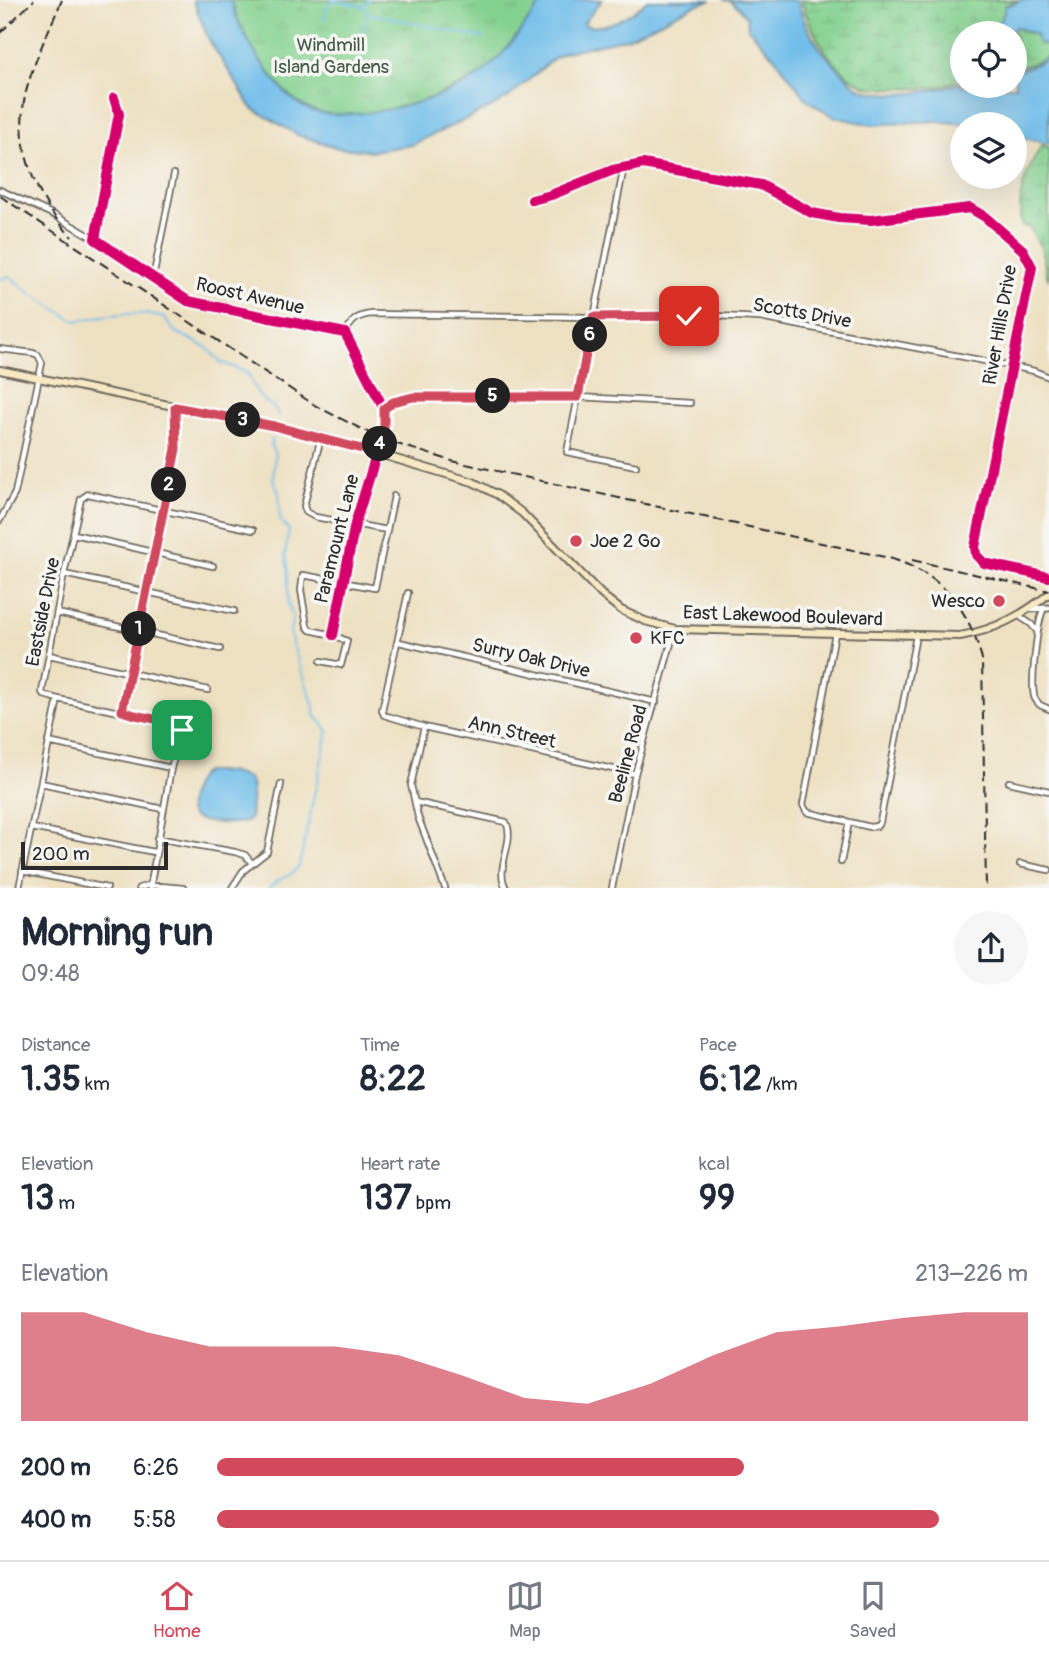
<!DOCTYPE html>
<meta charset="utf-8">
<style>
body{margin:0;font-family:Pangolin,sans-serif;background:#f6f6f7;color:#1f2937;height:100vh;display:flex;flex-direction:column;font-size:26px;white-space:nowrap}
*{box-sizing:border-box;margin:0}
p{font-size:23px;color:#747a83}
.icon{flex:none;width:38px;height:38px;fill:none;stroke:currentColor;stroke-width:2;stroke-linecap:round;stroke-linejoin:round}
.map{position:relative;height:888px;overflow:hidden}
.details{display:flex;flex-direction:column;background:#fff;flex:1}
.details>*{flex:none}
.fabs{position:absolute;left:950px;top:21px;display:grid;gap:14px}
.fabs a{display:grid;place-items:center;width:77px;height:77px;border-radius:50%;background:#fff;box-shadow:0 7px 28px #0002;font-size:35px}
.scale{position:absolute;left:21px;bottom:18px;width:147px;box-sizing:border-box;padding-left:7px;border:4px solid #2b2b2b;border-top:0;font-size:19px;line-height:24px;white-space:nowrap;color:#2b2b2b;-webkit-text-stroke:5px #f6f6f2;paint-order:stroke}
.pin{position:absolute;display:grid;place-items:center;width:60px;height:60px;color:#fff;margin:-30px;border-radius:14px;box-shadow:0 4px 10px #0006}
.km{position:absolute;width:35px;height:35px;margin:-18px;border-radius:50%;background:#222;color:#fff;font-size:19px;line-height:35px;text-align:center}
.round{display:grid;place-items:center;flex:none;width:74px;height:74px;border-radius:37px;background:#f6f6f7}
.head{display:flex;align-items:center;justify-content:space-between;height:119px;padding:0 21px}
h1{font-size:38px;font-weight:700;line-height:52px}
.metrics{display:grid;grid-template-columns:repeat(3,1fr);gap:10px;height:119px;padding:7px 21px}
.metrics div{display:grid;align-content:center}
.metrics b{font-size:35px;font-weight:700}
.metrics small{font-size:19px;font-weight:400}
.metrics p{font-size:19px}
.chart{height:196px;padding:14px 21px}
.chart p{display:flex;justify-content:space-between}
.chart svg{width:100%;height:126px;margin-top:7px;fill:#d1495b;opacity:.7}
ul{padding:0 21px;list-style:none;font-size:23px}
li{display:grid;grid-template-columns:112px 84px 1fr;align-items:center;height:52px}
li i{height:18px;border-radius:9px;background:#d1495b}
.dock{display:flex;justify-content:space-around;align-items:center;height:98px;border-top:2px solid #e0e1e3;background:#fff;font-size:19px;color:#747a83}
.dock a{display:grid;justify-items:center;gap:4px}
.dock .current{color:#d1495b}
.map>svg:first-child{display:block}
</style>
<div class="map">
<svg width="1049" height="888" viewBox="0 0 1049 888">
<defs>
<pattern id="grass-tufts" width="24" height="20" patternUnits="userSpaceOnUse" patternTransform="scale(1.75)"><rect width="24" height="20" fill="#84d290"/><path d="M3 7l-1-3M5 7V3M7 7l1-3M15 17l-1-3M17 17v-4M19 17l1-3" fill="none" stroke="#72b47c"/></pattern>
<pattern id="wetland-marsh" width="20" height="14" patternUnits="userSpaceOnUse" patternTransform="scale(1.75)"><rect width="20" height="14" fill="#84d290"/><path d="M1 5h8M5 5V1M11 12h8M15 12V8" fill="none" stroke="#72b47c"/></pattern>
</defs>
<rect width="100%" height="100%" fill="#f6f6f2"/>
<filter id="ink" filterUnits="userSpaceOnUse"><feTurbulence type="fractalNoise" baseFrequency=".0143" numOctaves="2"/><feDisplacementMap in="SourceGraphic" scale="14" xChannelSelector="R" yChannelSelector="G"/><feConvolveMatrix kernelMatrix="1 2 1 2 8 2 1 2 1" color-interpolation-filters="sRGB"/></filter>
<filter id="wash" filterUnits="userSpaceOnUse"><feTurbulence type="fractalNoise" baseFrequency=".00686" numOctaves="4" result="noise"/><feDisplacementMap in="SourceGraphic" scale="28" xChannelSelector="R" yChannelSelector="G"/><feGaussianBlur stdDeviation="1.57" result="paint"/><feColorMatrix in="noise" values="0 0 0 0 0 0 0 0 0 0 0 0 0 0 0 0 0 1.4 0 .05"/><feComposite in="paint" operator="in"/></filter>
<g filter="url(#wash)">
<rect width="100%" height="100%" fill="#eee1c2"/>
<!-- grass -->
<path fill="url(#grass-tufts)" stroke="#587e5e" stroke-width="2" d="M231,0H538L540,6C523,29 507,54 485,71C448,98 349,129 307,108C274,91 240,34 231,0Z"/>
<!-- wetland -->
<path fill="url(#wetland-marsh)" stroke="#587e5e" stroke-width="2" d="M801,0H1018L1005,6L1003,19L990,33H962V80C954,82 945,86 936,87C924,89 874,89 865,86C833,72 811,32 801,0Z
M1015,28L1034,34L1049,46V55L1042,60L1015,69V33H1009Z
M1042,145L1049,148V281C1043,268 1045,256 1041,248C1038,240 1033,236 1030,227L1022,226C1015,195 1026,172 1042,145Z"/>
<!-- water -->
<path fill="#70beea" stroke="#4e748a" stroke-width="2" d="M193,0H231C239,32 276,93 306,108C343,126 437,102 471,81C500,62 519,33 539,6L538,0H602L583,24C603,33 633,14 647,0H712L693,6L627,38L565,52L554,58L509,97L492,107L411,145L372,151L338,148L298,135L252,108L209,40Z
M723,0H798C804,29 821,53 843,73C850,80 854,87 864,90C893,98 933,92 962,83V86H1015V72L1041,62L1049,57V144L1015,136V124H967L934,121L872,125L835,117L808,101L775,58L748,28L747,18L740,9L731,1Z
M1021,0H1049V46L1038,43L1036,34L1015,27L1010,33H980L976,30L979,25L992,30L1002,18L1006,5H1012Z
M204,772H229L248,778L252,787L250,819C242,826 200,824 192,816C183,807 195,778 204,772Z"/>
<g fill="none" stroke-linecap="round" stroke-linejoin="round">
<!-- stream -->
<path stroke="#70beea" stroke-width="2" d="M333,0L363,6
M369,0L363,6L367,13L484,38
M324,20L327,7L333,0
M356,64L367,14
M0,279L9,276L32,294L75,321C106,316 134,309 165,318L174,331L206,347L221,362L247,373L260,397L275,409L278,415
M269,888C277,878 293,877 299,866L328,731L315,715L313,703L292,643L290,630L293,617L288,603V568L285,554L289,530L280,520L279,493L273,479L275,454L271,446L272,439"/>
</g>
</g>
<g filter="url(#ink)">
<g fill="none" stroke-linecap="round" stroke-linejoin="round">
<defs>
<path id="minor" d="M114,98L119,114L95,239L188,301L345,333L384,409L385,419L384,430L355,524L333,635
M624,167L567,452L636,466
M0,190L54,215L95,239
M532,200L551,195L613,170L643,164L761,185L812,213L839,218L871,220L970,208L985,217L1023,250L1032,267L975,547L976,555L984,563L1049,577
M153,278L174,174
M345,333C352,320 357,316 371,314L593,317L717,316L760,318L1011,366L1034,371L1049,377
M0,349L33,353L38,355L42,363L15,493L0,520
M384,409L393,402L413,397L447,396L578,397L690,403
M321,437L304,506L306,512L315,517L387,530
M74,534L213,566
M64,574L234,611
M408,593L382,710L384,715L424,727L635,774
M1044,608C1037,621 1031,681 1034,696C1035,700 1037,702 1040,705L1049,709
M57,613L220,649
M1019,616L1031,624L1037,631
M835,633L803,805L807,812L870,827L877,826L880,822L916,636
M399,642L656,702
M49,655L208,690
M321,661L341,665L347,641L333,635L310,630L307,626L301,590L303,575L375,588L394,496
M123,711L176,449L175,407
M424,727L411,785L418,817L445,888
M48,742L171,768
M1009,782L1049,791
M41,783L163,809
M415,802L506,822C516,842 494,867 506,888
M32,828L154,852
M157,838L235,852L245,855L251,862
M841,862L849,822
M1020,864L1049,870
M22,871L107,888
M19,888L58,699
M139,888L149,885L183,888
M150,888L171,768L182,731L175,724L58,699L44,695L42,692L64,574L81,499L88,494L253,530
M232,888L243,871L267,852L281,784
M612,888L635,774L675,629"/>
<path id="tertiary" d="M1030,609L1049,608"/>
<path id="secondary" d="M0,370L322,437L473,482L498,495L522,513L602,595L621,610L645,621L675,629L960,636C995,630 1021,616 1049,594"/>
</defs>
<!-- minor casing -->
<use href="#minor" stroke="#6f6b60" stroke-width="8"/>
<!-- tertiary casing -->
<use href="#tertiary" stroke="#6f6b60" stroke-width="9"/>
<!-- secondary casing -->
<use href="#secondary" stroke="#6f6b60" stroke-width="10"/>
<!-- minor -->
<use href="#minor" stroke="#fff" stroke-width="4.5"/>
<!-- tertiary -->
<use href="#tertiary" stroke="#fff" stroke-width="5"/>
<!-- secondary -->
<use href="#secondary" stroke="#f7e9c3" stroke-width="6"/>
<!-- rail -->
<path stroke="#2b2b2b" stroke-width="2" stroke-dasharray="10 5" stroke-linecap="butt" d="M62,0C49,30 34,60 26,92C13,144 35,199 72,237
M0,33L34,0
M0,196L316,406L381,439L452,461L889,558C942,574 968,607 982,659L986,888
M912,560L1049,591"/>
<defs>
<path id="cycleway" d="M114,98L119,114L95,239L188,301L345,333L384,409L385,419L384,430L355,524L333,635
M532,200L551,195L613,170L643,164L761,185L812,213L839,218L871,220L970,208L985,217L1023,250L1032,267L975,547L976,555L984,563L1049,577"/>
</defs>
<!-- cycleway casing -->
<use href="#cycleway" stroke="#f6f6f2" stroke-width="15"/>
<!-- cycleway -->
<use href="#cycleway" stroke="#d6006c" stroke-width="10"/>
</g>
</g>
<g fill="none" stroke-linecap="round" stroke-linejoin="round" filter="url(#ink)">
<defs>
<path id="route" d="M182,730C173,719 138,718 122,711L176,449L175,407L274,426L377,453L384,430V409L393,402L413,397H578L593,317L689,316"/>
</defs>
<!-- route casing -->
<use href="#route" stroke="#fff" stroke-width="14"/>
<!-- route -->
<use href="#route" stroke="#d1495b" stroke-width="9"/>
</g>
<!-- markers -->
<g fill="#d1495b" stroke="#f6f6f2" stroke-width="2.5">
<circle cx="576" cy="541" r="7"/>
<circle cx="999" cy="601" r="7"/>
<circle cx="636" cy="638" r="7"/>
</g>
<g text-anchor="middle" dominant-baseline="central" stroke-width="7" stroke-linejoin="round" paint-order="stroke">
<!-- park labels -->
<g font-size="19" fill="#465d49" stroke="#f6f6f2">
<text x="331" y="45">Windmill<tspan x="331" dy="22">Island Gardens</tspan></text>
</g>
<!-- street labels -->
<g font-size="19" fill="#2b2b2b" stroke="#f6f6f2">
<text transform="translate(250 296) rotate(13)">Roost Avenue</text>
<text transform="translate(802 313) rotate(10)">Scotts Drive</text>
<text transform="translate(1000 325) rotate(-80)">River Hills Drive</text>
<text transform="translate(337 539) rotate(-76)">Paramount Lane</text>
<text transform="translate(43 612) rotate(-79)">Eastside Drive</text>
<text transform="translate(783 616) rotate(2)">East Lakewood Boulevard</text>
<text transform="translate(531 658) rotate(13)">Surry Oak Drive</text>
<text transform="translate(512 732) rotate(13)">Ann Street</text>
<text transform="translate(628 754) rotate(-75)">Beeline Road</text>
</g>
<!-- poi labels -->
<g font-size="19" fill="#2b2b2b" stroke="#f6f6f2" text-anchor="start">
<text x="590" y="541">Joe 2 Go</text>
<text x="985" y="601" text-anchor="end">Wesco</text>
<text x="650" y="638">KFC</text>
</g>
</g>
</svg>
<div class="fabs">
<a><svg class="icon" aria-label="locate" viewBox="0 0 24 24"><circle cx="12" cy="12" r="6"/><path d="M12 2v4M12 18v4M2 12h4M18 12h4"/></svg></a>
<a><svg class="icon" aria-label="layers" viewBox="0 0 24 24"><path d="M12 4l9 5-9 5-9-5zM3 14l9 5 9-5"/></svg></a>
</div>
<div class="scale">200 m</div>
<div class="pin" style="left:182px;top:730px;background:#1e9e55"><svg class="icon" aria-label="arrive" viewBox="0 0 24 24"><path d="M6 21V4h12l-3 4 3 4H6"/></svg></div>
<div class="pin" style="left:689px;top:316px;background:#d93025"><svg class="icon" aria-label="check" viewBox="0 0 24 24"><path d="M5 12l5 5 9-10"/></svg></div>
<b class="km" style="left:139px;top:629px">1</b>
<b class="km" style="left:169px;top:485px">2</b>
<b class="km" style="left:243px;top:420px">3</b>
<b class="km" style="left:380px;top:444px">4</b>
<b class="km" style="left:493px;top:396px">5</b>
<b class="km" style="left:590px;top:335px">6</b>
</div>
<section class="details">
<div class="head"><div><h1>Morning run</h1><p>09:48</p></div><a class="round"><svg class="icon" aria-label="share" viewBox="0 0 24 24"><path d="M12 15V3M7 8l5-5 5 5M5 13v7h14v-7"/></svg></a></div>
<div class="metrics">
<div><p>Distance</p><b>1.35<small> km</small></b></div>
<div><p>Time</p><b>8:22</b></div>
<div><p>Pace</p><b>6:12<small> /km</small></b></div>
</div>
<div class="metrics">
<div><p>Elevation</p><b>13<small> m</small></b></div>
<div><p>Heart rate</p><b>137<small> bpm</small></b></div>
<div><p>kcal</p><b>99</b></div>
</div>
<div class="chart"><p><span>Elevation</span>213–226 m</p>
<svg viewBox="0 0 160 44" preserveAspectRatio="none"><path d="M0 44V6L10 6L20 13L30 18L40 18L50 18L60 21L70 28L80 36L90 38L100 31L110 21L120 13L130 11L140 8L150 6L160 6V44z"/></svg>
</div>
<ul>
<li><b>200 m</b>6:26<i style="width:65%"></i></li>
<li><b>400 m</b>5:58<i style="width:89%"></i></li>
</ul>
</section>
<nav class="dock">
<a class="current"><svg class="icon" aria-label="home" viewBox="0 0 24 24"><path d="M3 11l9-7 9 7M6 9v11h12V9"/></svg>Home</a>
<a><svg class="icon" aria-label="map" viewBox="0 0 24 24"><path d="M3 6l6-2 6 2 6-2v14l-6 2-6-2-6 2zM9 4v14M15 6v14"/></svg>Map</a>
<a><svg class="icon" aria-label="saved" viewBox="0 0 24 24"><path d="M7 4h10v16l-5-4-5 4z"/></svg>Saved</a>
</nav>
